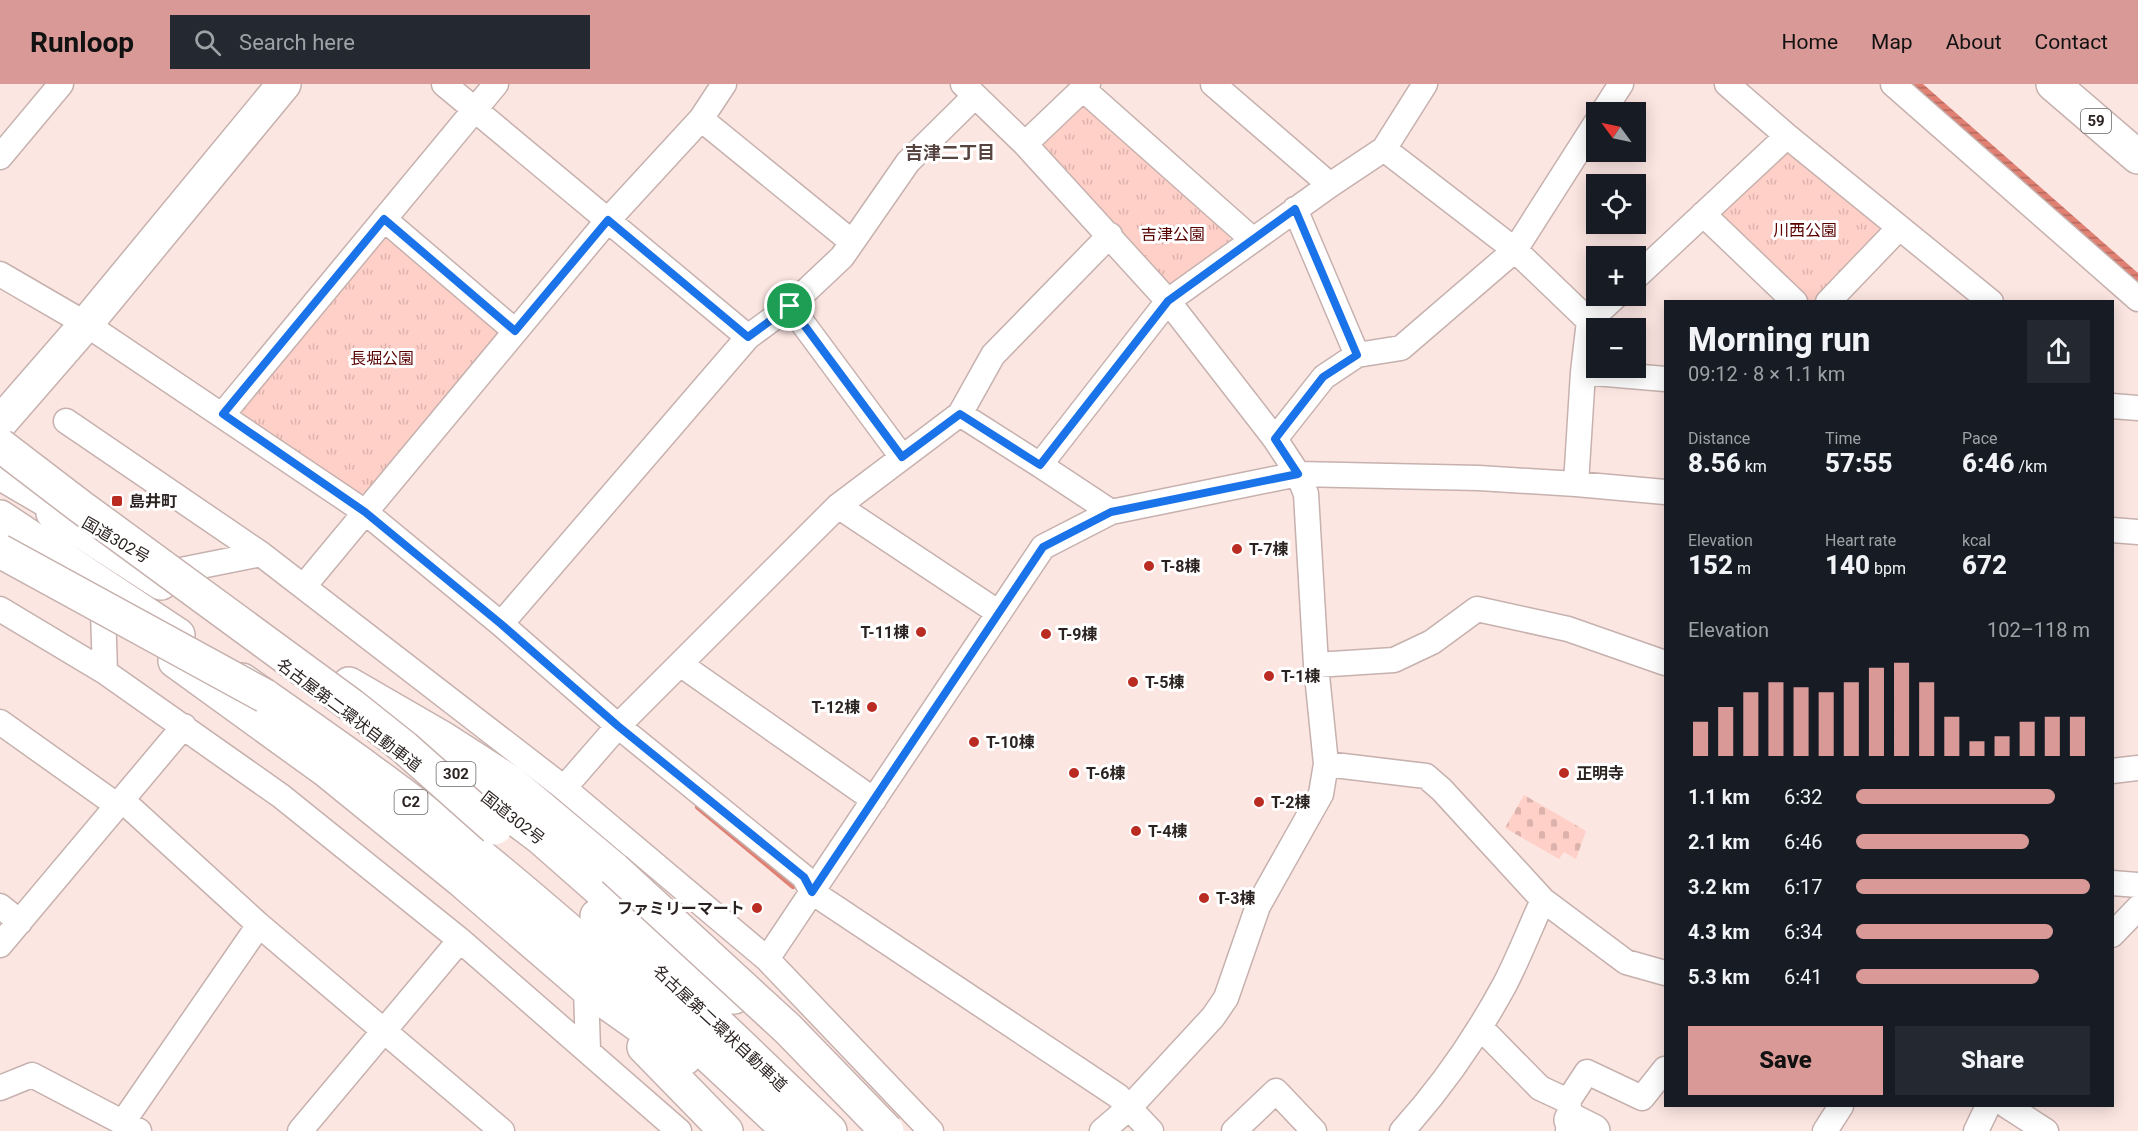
<!DOCTYPE html>
<meta charset="utf-8">
<style>
body{margin:0;font-family:Roboto,"Noto Sans JP",sans-serif;background:#242831;color:#f1f3f6;height:100vh;display:flex;flex-direction:column;font-size:22px;white-space:nowrap}
*{box-sizing:border-box;margin:0}
p{font-size:20px;color:#9ea1a6}
.icon{flex:none;width:33px;height:33px;fill:none;stroke:currentColor;stroke-width:2;stroke-linecap:round;stroke-linejoin:round}
.map{position:relative;flex:1;overflow:hidden}
.side{position:absolute;left:1664px;top:216px;width:450px;height:807px;display:flex;flex-direction:column;background:#171b24;border-radius:0px;box-shadow:0 3px 15px #0003}
.side>*{flex:none}
.needle{width:39px;rotate:303deg}
.controls{position:absolute;left:1586px;top:18px;display:grid;gap:12px}
.controls a{display:grid;place-items:center;width:60px;height:60px;border-radius:0px;background:#171b24;box-shadow:0 3px 15px #0003;font-size:30px}
.pin{position:absolute;display:grid;place-items:center;width:51px;height:51px;color:#fff;margin:-26px;border:3px solid #fff;border-radius:50%;box-shadow:0 2px 6px #0007}
.round{display:grid;place-items:center;flex:none;width:63px;height:63px;border-radius:0px;background:#242831}
.head{display:flex;align-items:center;justify-content:space-between;height:102px;padding:0 24px}
h1{font-size:33px;font-weight:800;line-height:45px}
.stats{display:grid;grid-template-columns:repeat(3,1fr);gap:9px;height:102px;padding:6px 24px}
.stats div{display:grid;align-content:center}
.stats b{font-size:26px;font-weight:800}
.stats small{font-size:16px;font-weight:400}
.stats p{font-size:16px}
.chart{height:168px;padding:12px 24px}
.chart p{display:flex;justify-content:space-between}
.chart svg{width:100%;height:108px;margin-top:6px;stroke:#d89997;stroke-width:6}
.action{display:flex;gap:12px;margin-top:auto;padding:12px 24px}
.action a{flex:1;height:69px;border-radius:0px;background:#d89997;color:#111;font-size:24px;font-weight:800;line-height:69px;text-align:center}
.action a+a{background:#242831;color:#f1f3f6}
ul{padding:0 24px;list-style:none;font-size:20px}
li{display:grid;grid-template-columns:96px 72px 1fr;align-items:center;height:45px}
li i{height:15px;border-radius:8px;background:#d89997}
header{display:flex;align-items:center;gap:36px;box-sizing:border-box;height:84px;padding:0 30px;background:#d89997;color:#111}
header strong{font-size:28px}
nav{display:flex;gap:33px;margin-inline-start:auto;font-size:21px}
.search{width:420px;height:54px;background:#242831;display:flex;align-items:center;gap:15px;box-sizing:border-box;padding:0 21px;border-radius:0px;color:#9ea1a6;font-size:22px}
.map>svg:first-child{display:block}
</style>
<header>
<strong>Runloop</strong>
<div class="search"><svg class="icon" aria-label="search" viewBox="0 0 24 24"><circle cx="10" cy="10" r="6"/><path d="M15 15l6 6"/></svg>Search here</div>
<nav><a>Home</a><a>Map</a><a>About</a><a>Contact</a></nav>
</header>
<div class="map">
<svg width="2138" height="1047" viewBox="0 0 2138 1047">
<defs>
<pattern id="cemetery-stones" width="16" height="16" patternUnits="userSpaceOnUse" patternTransform="scale(1.5)"><rect width="16" height="16" fill="#ffd0c8"/><path d="M2 7V4a2 2 0 0 1 4 0v3zM10 15v-3a2 2 0 0 1 4 0v3z" fill="#dbb2ac"/></pattern>
<pattern id="park-tufts" width="24" height="20" patternUnits="userSpaceOnUse" patternTransform="scale(1.5)"><rect width="24" height="20" fill="#ffd0c8"/><path d="M3 7l-1-3M5 7V3M7 7l1-3M15 17l-1-3M17 17v-4M19 17l1-3" fill="none" stroke="#dbb2ac"/></pattern>
<pattern id="water-rules" width="6" height="5" patternUnits="userSpaceOnUse" patternTransform="scale(1.5)"><rect width="6" height="5" fill="#df8073"/><path d="M0 2.5h6" fill="none" stroke="#b5685e"/></pattern>
</defs>
<rect width="100%" height="100%" fill="#fce6e2"/>
<!-- cemetery -->
<path fill="url(#cemetery-stones)" d="M1524,711L1586,747L1576,775L1564,768L1559,775L1505,744Z"/>
<!-- park -->
<path fill="url(#park-tufts)" d="M1081,22H1090L1230,147V159L1172,199L1164,198L1043,66L1044,55Z
M1792,68L1880,141L1881,150L1816,217H1804L1720,137V128L1782,70Z
M385,151L501,242V252L369,408L358,411L240,332V323Z"/>
<!-- water -->
<path fill="url(#water-rules)" d="M1897,0H1923L2138,189V212Z"/>
<g fill="none" stroke-linecap="round" stroke-linejoin="round">
<!-- stream -->
<path stroke="#df8073" stroke-width="6" d="M698,723L793,802"/>
<defs>
<path id="street" d="M444,0L748,253
M963,0L1025,60L1168,217L1275,355L1298,390L1306,410L1316,581L1326,680L1321,710L1258,822L1226,914L1213,933L1129,1024L1102,1047
M1213,0L1330,101
M1727,0L1787,52L1991,218
M1893,0L2138,215
M1083,5L1253,156
M1603,28L1621,0
M701,35L852,158
M1025,60L1088,0
M1384,65L1515,166L1589,237
M0,73L61,0
M1295,125L1357,271
M1703,130L1795,218
M384,135L515,247
M0,190L86,240L365,428L501,540L618,642L804,793L812,808L1118,1012L1151,1047
M1635,194L1787,52
M1828,218L1899,144
M790,222L902,373
M1583,288L1665,295
M2112,322L2138,324
M223,330L496,0
M960,330L1040,381L1168,217L1330,101L1384,65L1425,0
M66,337L261,470L564,704L767,875L931,1047
M1275,355L1324,293L1357,271L1401,264L1515,166L1596,39
M1040,381L1111,428
M1576,400L1583,288L1589,237L1616,212
M838,422L999,529
M2112,446L2138,448
M171,488L261,470
M304,502L608,136L701,35L724,0
M0,525L105,588L281,712L460,856L679,1047
M103,527L105,588
M501,540L748,253L790,222L842,173L908,78L975,12
M680,580L874,716
M1316,581L1394,576L1432,558L1477,525L1568,545L1665,579
M0,638L118,722
M1326,680L1426,692L1442,706L1543,816C1530,844 1519,873 1505,900C1477,952 1442,1003 1402,1047
M2112,687L2138,684
M564,704L618,642L838,422L960,330L993,271L1110,151
M123,717L259,841L502,1047
M2112,799L2138,801
M1543,816L1626,878L1665,889
M0,822L20,838
M2112,851L2138,824
M0,861L184,642
M767,875L1043,463L1111,428L1298,390L1479,394L1576,400L1665,408
M586,904L588,967
M1480,943L1540,1004L1568,1017
M0,1004L32,991L139,1047
M2007,1022L2046,1047
M123,1038L259,841
M300,1047L460,856
M1234,1047L1276,1007L1314,1047
M1568,1047L1571,1036L1568,1017L1587,988L1642,1014L1665,985
M1825,1047L1841,1022
M1976,1047L1988,1022"/>
<path id="secondary" d="M0,339L86,240L284,0
M1571,1036L1593,1047"/>
<path id="primary" d="M2053,0L2138,73"/>
<path id="highway" d="M0,389L79,435
M53,429L161,499
M0,433L178,551
M175,577L327,687L461,796L586,904L685,974
M242,596C322,652 402,707 477,769C585,857 687,951 789,1047
M349,600L444,655L509,697L614,785
M439,677L541,754L616,820L734,913
M597,832L695,918L830,1047
M644,963L726,1047"/>
</defs>
<!-- street casing -->
<use href="#street" stroke="#c6b1ae" stroke-width="27"/>
<!-- secondary casing -->
<use href="#secondary" stroke="#c6b1ae" stroke-width="36"/>
<!-- primary casing -->
<use href="#primary" stroke="#c6b1ae" stroke-width="36"/>
<!-- highway casing -->
<use href="#highway" stroke="#c6b1ae" stroke-width="36"/>
<!-- street -->
<use href="#street" stroke="#fff" stroke-width="24"/>
<!-- secondary -->
<use href="#secondary" stroke="#fff" stroke-width="33"/>
<!-- primary -->
<use href="#primary" stroke="#fff" stroke-width="33"/>
<!-- highway -->
<use href="#highway" stroke="#fff" stroke-width="33"/>
<defs>
<path id="highway-bridge" d="M0,361L81,423L351,621L405,664L495,744
M0,467L265,612
M614,785L788,945L887,1047"/>
</defs>
<!-- highway-bridge casing -->
<use href="#highway-bridge" stroke="#c6b1ae" stroke-width="36" stroke-linecap="butt"/>
<!-- highway-bridge -->
<use href="#highway-bridge" stroke="#fff" stroke-width="33"/>
</g>
<g fill="none" stroke-linecap="round" stroke-linejoin="round">
<defs>
<path id="route" d="M1295,125L1357,271L1323,293L1275,355L1298,390L1111,428L1043,463L812,808L804,793L618,642L501,540L365,428L223,330L384,135L515,247L608,136L748,253L790,222L902,373L960,330L1040,381L1168,217Z"/>
</defs>
<!-- route casing -->
<use href="#route" stroke="#fff" stroke-width="12"/>
<!-- route -->
<use href="#route" stroke="#1a73e8" stroke-width="8"/>
</g>
<!-- markers -->
<g fill="#ba2c22" stroke="#fff" stroke-width="2">
<rect x="111" y="411" width="12" height="12" rx="3"/>
<circle cx="1237" cy="465" r="6"/>
<circle cx="1149" cy="482" r="6"/>
<circle cx="921" cy="548" r="6"/>
<circle cx="1046" cy="550" r="6"/>
<circle cx="1269" cy="592" r="6"/>
<circle cx="1133" cy="598" r="6"/>
<circle cx="872" cy="623" r="6"/>
<circle cx="974" cy="658" r="6"/>
<circle cx="1074" cy="689" r="6"/>
<circle cx="1564" cy="689" r="6"/>
<circle cx="1259" cy="718" r="6"/>
<circle cx="1136" cy="747" r="6"/>
<circle cx="1204" cy="814" r="6"/>
<circle cx="757" cy="824" r="6"/>
</g>
<g text-anchor="middle" dominant-baseline="central" stroke-width="6" stroke-linejoin="round" paint-order="stroke">
<!-- shield labels -->
<g fill="#fff" stroke="#6b6564" stroke-width="1.5">
<rect x="2081" y="25" width="30" height="24" rx="4.5"/>
<rect x="436.5" y="678" width="39" height="24" rx="4.5"/>
<rect x="394.5" y="706" width="33" height="24" rx="4.5"/>
</g>
<g font-size="15" font-weight="bold" fill="#2b2322">
<text x="2096" y="37">59</text>
<text x="456" y="690">302</text>
<text x="411" y="718">C2</text>
</g>
<!-- park labels -->
<g font-size="16" fill="#580000" stroke="#fff">
<text x="1805" y="146">川西公園</text>
<text x="1173" y="150">吉津公園</text>
<text x="382" y="274">長堀公園</text>
</g>
<!-- poi labels -->
<g font-size="16" font-weight="bold" fill="#2b2322" stroke="#fff" text-anchor="start">
<text x="129" y="417">島井町</text>
<text x="1249" y="465">T-7棟</text>
<text x="1161" y="482">T-8棟</text>
<text x="909" y="548" text-anchor="end">T-11棟</text>
<text x="1058" y="550">T-9棟</text>
<text x="1281" y="592">T-1棟</text>
<text x="1145" y="598">T-5棟</text>
<text x="860" y="623" text-anchor="end">T-12棟</text>
<text x="986" y="658">T-10棟</text>
<text x="1086" y="689">T-6棟</text>
<text x="1576" y="689">正明寺</text>
<text x="1271" y="718">T-2棟</text>
<text x="1148" y="747">T-4棟</text>
<text x="1216" y="814">T-3棟</text>
<text x="745" y="824" text-anchor="end">ファミリーマート</text>
</g>
<!-- street labels -->
<g font-size="16" fill="#2b2322" stroke="#fff">
<text transform="translate(116 456) rotate(30)">国道302号</text>
<text transform="translate(349 631) rotate(37)">名古屋第二環状自動車道</text>
<text transform="translate(513 734) rotate(38)">国道302号</text>
<text transform="translate(720 944) rotate(43)">名古屋第二環状自動車道</text>
</g>
<!-- neighbourhood labels -->
<g font-size="18" font-weight="bold" fill="#564441" stroke="#fff">
<text x="950" y="68">吉津二丁目</text>
</g>
</g>
</svg>
<div class="controls">
<a><svg class="needle" viewBox="-14 -14 28 28"><path d="M0-13l5 13h-10z" fill="#e53935"/><path d="M0 13l5-13h-10z" fill="#9ea1a6"/></svg></a>
<a><svg class="icon" aria-label="locate" viewBox="0 0 24 24"><circle cx="12" cy="12" r="6"/><path d="M12 2v4M12 18v4M2 12h4M18 12h4"/></svg></a>
<a>+</a>
<a>−</a>
</div>
<div class="pin" style="left:790px;top:222px;background:#1e9e55"><svg class="icon" aria-label="arrive" viewBox="0 0 24 24"><path d="M6 21V4h12l-3 4 3 4H6"/></svg></div>
<section class="side">
<div class="head"><div><h1>Morning run</h1><p>09:12 · 8 × 1.1 km</p></div><a class="round"><svg class="icon" aria-label="share" viewBox="0 0 24 24"><path d="M12 15V3M7 8l5-5 5 5M5 13v7h14v-7"/></svg></a></div>
<div class="stats">
<div><p>Distance</p><b>8.56<small> km</small></b></div>
<div><p>Time</p><b>57:55</b></div>
<div><p>Pace</p><b>6:46<small> /km</small></b></div>
</div>
<div class="stats">
<div><p>Elevation</p><b>152<small> m</small></b></div>
<div><p>Heart rate</p><b>140<small> bpm</small></b></div>
<div><p>kcal</p><b>672</b></div>
</div>
<div class="chart"><p><span>Elevation</span>102–118 m</p>
<svg viewBox="0 0 160 44" preserveAspectRatio="none"><path d="M5 44V30M15 44V24M25 44V18M35 44V14M45 44V16M55 44V18M65 44V14M75 44V8M85 44V6M95 44V14M105 44V28M115 44V38M125 44V36M135 44V30M145 44V28M155 44V28"/></svg>
</div>
<ul>
<li><b>1.1 km</b>6:32<i style="width:85%"></i></li>
<li><b>2.1 km</b>6:46<i style="width:74%"></i></li>
<li><b>3.2 km</b>6:17<i style="width:100%"></i></li>
<li><b>4.3 km</b>6:34<i style="width:84%"></i></li>
<li><b>5.3 km</b>6:41<i style="width:78%"></i></li>
</ul>
<div class="action"><a>Save</a><a>Share</a></div>
</section>
</div>
